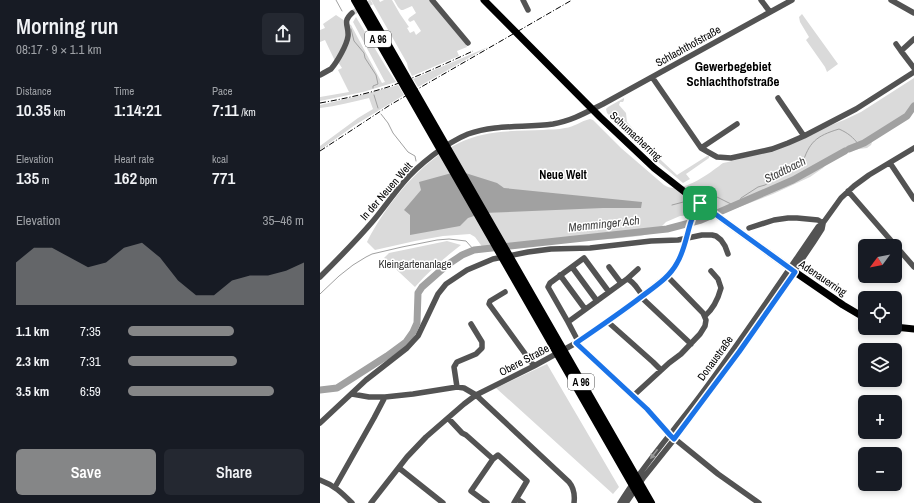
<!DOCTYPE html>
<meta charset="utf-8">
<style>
body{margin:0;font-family:"Archivo Narrow",sans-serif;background:#242831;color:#f1f3f6;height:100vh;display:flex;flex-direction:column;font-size:15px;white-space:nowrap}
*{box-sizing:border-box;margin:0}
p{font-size:13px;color:#9ea1a6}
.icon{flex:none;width:22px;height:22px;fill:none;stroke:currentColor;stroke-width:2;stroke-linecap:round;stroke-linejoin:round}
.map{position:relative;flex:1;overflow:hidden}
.details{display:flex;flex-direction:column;background:#171b24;width:320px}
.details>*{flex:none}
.needle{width:26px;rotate:238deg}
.fabs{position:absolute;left:538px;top:239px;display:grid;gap:8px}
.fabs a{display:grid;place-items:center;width:44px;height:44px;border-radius:6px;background:#171b24;box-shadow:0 2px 6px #0003;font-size:20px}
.pin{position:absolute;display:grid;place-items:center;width:34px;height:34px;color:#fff;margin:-17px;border-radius:8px;box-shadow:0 2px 6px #0006}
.round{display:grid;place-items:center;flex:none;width:42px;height:42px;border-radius:6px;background:#242831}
.head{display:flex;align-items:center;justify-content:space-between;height:68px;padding:0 16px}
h1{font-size:22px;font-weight:600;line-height:30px}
.figures{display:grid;grid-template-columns:repeat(3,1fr);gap:6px;height:68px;padding:4px 16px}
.figures div{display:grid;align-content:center}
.figures b{font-size:17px;font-weight:600}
.figures small{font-size:11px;font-weight:400}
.figures p{font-size:11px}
.chart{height:112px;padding:8px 16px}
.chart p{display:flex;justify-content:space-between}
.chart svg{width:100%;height:72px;margin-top:4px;fill:#858687;opacity:.7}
.action{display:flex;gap:8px;margin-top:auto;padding:8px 16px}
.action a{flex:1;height:46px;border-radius:6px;background:#858687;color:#fff;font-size:16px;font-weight:600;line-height:46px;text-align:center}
.action a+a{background:#242831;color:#f1f3f6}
ul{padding:0 16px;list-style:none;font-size:13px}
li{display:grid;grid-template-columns:64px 48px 1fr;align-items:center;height:30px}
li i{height:10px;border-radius:5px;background:#858687}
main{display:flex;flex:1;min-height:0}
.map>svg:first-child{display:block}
</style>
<main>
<section class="details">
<div class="head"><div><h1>Morning run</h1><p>08:17 · 9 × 1.1 km</p></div><a class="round"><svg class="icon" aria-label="share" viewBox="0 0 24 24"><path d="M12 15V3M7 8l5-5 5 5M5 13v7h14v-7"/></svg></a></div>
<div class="figures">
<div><p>Distance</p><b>10.35<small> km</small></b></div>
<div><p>Time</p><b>1:14:21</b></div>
<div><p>Pace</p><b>7:11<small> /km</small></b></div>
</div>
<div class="figures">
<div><p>Elevation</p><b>135<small> m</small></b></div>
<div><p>Heart rate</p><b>162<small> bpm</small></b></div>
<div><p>kcal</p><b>771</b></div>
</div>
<div class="chart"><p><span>Elevation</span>35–46 m</p>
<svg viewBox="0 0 160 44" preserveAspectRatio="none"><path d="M0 44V18L10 9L20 9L30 15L40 21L50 18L60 9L70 6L80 15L90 29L100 38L110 38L120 29L130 26L140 26L150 23L160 18V44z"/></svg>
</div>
<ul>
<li><b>1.1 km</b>7:35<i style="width:60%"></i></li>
<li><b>2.3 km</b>7:31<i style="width:62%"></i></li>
<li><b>3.5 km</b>6:59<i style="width:83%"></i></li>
</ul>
<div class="action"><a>Save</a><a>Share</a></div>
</section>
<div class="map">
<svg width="594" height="503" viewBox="0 0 594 503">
<rect width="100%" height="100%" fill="#fff"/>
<!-- green -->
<path fill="#dadada" d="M51,0H59L60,2L64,0H72L80,14L89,27L87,28L90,33L94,31L96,35L101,31L94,20L90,22L88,20L89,18L96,13L92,6L83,10H81L78,7L74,0H109L145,41L147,47L137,51L139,56L92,76L88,68L87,63Z
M482,14L518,64L507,72L505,67L486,40L489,37L480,22L479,17Z
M16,15L25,21L26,39L15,61L5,40L0,42V30L5,28L3,24Z
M36,17L66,67L76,82L43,92L0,101V97L29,92L18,70L22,68L18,62L23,52L29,24L31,25L62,83L65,82L33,22Z
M168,47L98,87L93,79Z
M594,78V110L590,116L582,122L554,137L551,145L547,148L539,149L523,153L507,163L503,168L490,177L453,194L409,211L397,209L383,215L360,216L346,222L341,227L334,233L320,236L292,239L210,243L193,247L166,252L155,237L150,234L123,236L95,241L55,250L47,242C69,199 113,145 162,135C182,130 203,131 223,130C230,129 238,130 245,128C254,127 261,121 270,119L273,120L301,148L344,185C360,196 390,173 403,163L408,162L434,155L524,120L541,112Z
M78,85L84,95L35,125L0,150V146L38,118L53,109L49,98C32,102 17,106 0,108V105L34,97Z
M304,98V100L303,102H300L299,105L306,113L307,122L314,130V132L329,149L357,175L387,156H389V158L366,174L370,179L363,183L332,157L287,113L286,109L288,107Z
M127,241L141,245C124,258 109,271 95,287L64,258L69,253Z
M227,364L299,487L293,494L176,388Z"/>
<!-- water -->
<path fill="#a1a1a1" d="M139,171L177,183L184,188L322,202L321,208H283L163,213L148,218L140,226L90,235V215L84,210L101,190L99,182Z"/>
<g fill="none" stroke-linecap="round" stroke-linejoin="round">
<!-- stream -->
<path stroke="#a1a1a1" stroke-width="1" d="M16,0L22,11
M31,29L34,41L44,53L45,58L56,75L58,84L53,86V88
M54,95L58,108
M61,114L68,123L73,133L88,152L95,156L96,161
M378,199L393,195L413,205
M419,203L421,198L438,187L445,185L458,177L482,165C489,142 496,136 519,129C528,133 533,137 539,145
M352,205L371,200
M0,294L19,276L33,265L46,257L52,254L82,247L117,240L129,239L146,241L154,250"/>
<!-- river -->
<path stroke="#a1a1a1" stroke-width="7" d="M529,149L544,143L587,116L594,106
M0,390L17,388L67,356L86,342L93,332L97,323L98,293L102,287L127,265L142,255L154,250L347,229L381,220L473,180L525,151"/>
<!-- minor-tunnel -->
<path stroke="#d9d9d9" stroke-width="5.5" stroke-dasharray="5.5 3" stroke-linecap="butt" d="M32,13L55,0"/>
<!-- minor -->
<path stroke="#535353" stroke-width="5.5" d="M112,0L148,43
M203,0L208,10
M441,0L450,12
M571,0L594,13
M576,44L581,51L594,39
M581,51L594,68
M0,75C4,73 7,71 11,69C17,62 27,45 28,36C29,25 22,22 32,13
M332,77L381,148L388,152L397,157L411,158L452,149L468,143L484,136L536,109L594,72
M458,98L484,136
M381,148L417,124
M570,163L594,199
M528,191L594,267
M429,228L454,220L468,218H477L498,220L503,223
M252,267L277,301
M289,267L301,283
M240,275L265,309
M0,277C18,259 36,241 53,221C63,209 72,196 83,183C98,165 126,143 148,134C176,124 205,128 233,124C251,121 267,112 283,104L472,0
M307,279L318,269
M185,292L170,301L169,304L214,366
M321,297L371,344
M385,316C393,309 398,299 401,288L398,279L391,271
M248,322L228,287L230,283L264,258L289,292
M288,322L333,362L341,370
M258,341L248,322L307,279C314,281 318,290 323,296
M256,343L327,409L350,435L398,474L439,503
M137,387L134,367L137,362L156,354L162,348V342L151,324
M32,394L49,397H65L93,394L137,387L144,388L156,395L249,482C254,488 255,495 254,503
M313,396L349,363L361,354L380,334L385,326L386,320L383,313L347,276
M128,418L142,433L146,435L173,459L178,455L207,481L194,503
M0,423L46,380L87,348L98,336L118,294L126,284L147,270L173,259L208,252L231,249L270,248L331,241L358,240L382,235H392L396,236L401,240L405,246L408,254
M79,468L123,503
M0,480C14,485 22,493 32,503
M15,487L54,418L65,397
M197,499L203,503
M51,503L87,457L106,437L144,404L156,395L214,366L256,343L284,324L306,309L347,276C351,272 355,267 358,261C367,243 367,220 380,203
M167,503L151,491L173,459
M300,503C323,465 353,432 380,396C421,341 459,284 498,227L503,223L521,198L534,186L549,175L594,148
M306,503L324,477L360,432L419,352L493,243L502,229L503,224"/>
<!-- major -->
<path stroke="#000" stroke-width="7" d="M164,0L280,117L334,168L366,193L475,272L523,305L545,318
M575,327L594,329"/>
<!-- highway -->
<path stroke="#000" stroke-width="8" d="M35,0L323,503
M42,0L331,503"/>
<!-- rail -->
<path stroke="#000" stroke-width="1" stroke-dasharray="6 2 1 2" stroke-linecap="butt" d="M0,103C23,99 46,94 68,87C97,77 125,64 153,51
M0,151L70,105L252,0"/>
</g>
<!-- one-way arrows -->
<defs><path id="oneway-solid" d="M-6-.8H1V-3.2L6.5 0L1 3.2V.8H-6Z"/></defs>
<use fill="#989898" href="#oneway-solid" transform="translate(334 454) rotate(127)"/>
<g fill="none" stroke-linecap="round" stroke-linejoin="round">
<defs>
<path id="route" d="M380,203L475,272L419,352L354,439L350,435L327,409L256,343C278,328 300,313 321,297C334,287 349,278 357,263C368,245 367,221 380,203Z"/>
</defs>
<!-- route casing -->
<use href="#route" stroke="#fff" stroke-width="8"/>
<!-- route -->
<use href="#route" stroke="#1a73e8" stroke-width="5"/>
</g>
<g text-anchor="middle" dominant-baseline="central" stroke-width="3" stroke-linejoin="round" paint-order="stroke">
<!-- shield labels -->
<g fill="#fff" stroke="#4c4c4c" stroke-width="1">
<rect x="45" y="31" width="26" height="16" rx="3"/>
<rect x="248" y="374" width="26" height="16" rx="3"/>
</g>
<g font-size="10" font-weight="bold" fill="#000">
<text x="58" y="39">A 96</text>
<text x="261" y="382">A 96</text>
</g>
<!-- street labels -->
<g font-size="11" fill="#000" stroke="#fff">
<text transform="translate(368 46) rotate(-29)">Schlachthofstraße</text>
<text transform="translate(316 136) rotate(43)">Schumacherring</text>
<text transform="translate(66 191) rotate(-49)">In der Neuen Welt</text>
<text transform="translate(503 278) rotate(34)">Adenauerring</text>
<text transform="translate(395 358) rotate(-54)">Donaustraße</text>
<text transform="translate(204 360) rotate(-28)">Obere Straße</text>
</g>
<!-- park labels -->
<g font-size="11" fill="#313131" stroke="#fff">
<text x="95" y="264">Kleingartenanlage</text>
</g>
<!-- water labels -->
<g font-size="12" font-style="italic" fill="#424242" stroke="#fff">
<text transform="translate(465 170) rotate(-26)">Stadtbach</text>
<text transform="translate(284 224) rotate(-6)">Memminger Ach</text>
</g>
<!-- neighbourhood labels -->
<g font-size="12" font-weight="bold" fill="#000" stroke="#fff">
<text x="243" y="175">Neue Welt</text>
</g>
<!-- quarter labels -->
<g font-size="13" font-weight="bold" fill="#000" stroke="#fff">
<text x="413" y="66">Gewerbegebiet<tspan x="413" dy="15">Schlachthofstraße</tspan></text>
</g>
</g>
</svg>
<div class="fabs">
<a><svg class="needle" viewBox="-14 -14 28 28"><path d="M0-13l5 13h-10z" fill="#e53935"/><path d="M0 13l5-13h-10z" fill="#9ea1a6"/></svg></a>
<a><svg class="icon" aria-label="locate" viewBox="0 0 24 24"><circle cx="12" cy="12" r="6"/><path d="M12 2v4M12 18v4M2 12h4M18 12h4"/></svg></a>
<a><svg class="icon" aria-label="layers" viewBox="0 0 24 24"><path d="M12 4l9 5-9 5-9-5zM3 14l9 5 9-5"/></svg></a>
<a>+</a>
<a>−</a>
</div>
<div class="pin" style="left:380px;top:203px;background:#1e9e55"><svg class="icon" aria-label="arrive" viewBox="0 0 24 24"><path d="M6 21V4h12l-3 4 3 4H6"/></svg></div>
</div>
</main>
